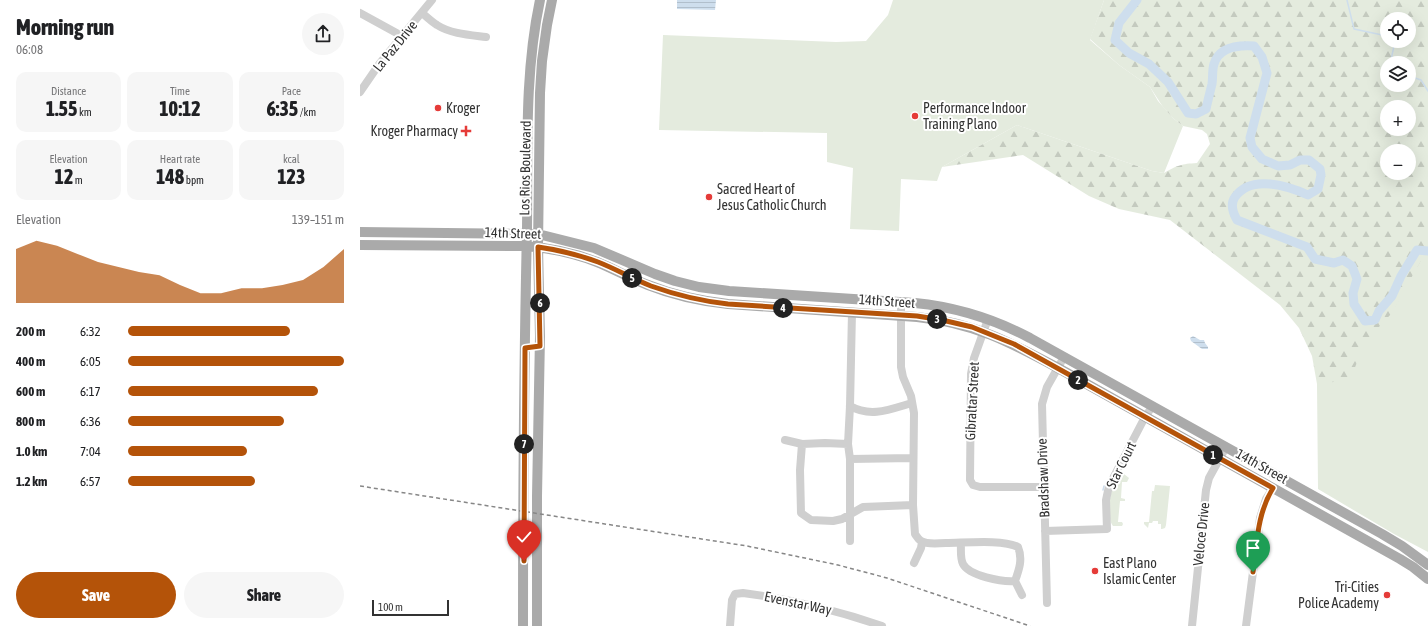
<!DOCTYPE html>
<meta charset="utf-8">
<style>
body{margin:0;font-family:"Asap Condensed",sans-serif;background:#f6f6f6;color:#202124;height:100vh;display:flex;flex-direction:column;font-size:15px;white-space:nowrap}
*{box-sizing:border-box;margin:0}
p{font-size:13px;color:#757577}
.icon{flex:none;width:22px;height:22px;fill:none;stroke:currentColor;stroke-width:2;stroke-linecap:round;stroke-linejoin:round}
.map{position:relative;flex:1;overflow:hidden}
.drawer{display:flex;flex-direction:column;background:#fff;width:360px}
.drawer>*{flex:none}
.controls{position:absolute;left:1020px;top:12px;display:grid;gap:8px}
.controls a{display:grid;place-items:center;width:36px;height:36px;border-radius:50%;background:#fff;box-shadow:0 4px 16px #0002;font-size:20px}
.scale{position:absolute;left:12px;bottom:10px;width:77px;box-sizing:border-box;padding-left:4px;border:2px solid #323232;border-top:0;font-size:11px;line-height:14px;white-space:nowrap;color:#323232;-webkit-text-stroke:3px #fff;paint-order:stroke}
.pin{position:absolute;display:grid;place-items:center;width:34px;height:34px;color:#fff;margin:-41px -17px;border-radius:50% 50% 50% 0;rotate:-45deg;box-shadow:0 0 4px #0007}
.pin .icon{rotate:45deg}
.km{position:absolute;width:20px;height:20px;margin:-10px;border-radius:50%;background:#222;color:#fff;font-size:11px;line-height:20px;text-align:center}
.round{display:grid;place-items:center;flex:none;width:42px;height:42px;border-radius:21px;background:#f6f6f6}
.head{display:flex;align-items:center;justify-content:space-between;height:68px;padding:0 16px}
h1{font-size:22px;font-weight:800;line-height:30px}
.metrics{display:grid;grid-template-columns:repeat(3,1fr);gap:6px;height:68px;padding:4px 16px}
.metrics div{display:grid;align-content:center;border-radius:10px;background:#f6f6f6;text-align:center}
.metrics b{font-size:20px;font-weight:800}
.metrics small{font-size:11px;font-weight:400}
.metrics p{font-size:11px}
.chart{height:112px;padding:8px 16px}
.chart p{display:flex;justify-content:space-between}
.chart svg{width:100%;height:72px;margin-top:4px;fill:#b45309;opacity:.7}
.action{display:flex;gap:8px;margin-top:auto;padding:8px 16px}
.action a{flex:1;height:46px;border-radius:24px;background:#b45309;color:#fff;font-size:16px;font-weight:800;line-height:46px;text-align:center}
.action a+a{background:#f6f6f6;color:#202124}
ul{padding:0 16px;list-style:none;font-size:13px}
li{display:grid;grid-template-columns:64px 48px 1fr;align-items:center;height:30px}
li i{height:10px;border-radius:5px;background:#b45309}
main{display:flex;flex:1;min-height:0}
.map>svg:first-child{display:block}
</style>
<main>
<section class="drawer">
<div class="head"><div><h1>Morning run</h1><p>06:08</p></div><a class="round"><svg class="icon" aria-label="share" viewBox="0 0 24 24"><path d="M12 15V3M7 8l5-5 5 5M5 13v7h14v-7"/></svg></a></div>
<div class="metrics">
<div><p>Distance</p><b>1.55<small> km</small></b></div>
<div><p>Time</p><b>10:12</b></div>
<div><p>Pace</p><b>6:35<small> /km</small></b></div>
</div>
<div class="metrics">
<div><p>Elevation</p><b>12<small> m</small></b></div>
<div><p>Heart rate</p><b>148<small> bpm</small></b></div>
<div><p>kcal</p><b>123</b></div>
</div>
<div class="chart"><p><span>Elevation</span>139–151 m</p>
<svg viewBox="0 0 160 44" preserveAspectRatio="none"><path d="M0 44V11L10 6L20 9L30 14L40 19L50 22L60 25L70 27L80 33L90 38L100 38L110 35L120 35L130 33L140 30L150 22L160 11V44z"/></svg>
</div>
<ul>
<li><b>200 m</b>6:32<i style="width:75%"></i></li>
<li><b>400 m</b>6:05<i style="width:100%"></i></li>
<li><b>600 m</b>6:17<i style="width:88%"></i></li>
<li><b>800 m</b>6:36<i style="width:72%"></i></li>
<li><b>1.0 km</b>7:04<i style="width:55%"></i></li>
<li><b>1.2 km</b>6:57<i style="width:59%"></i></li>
</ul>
<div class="action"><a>Save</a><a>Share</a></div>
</section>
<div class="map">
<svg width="1068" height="626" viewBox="0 0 1068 626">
<defs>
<pattern id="forest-firs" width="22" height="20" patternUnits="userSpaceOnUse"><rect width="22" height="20" fill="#e4ebde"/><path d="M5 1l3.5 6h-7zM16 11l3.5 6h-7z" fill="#c4cabf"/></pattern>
<pattern id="water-rules" width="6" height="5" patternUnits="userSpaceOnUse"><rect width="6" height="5" fill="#cedeed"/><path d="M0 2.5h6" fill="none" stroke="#b1bfcc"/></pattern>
</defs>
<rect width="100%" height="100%" fill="#fff"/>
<!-- grass -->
<path fill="#e4ebde" d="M533,0H744L730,40L759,65L790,87L798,101L814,119L823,126L804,173L792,171L657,125L582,167L577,181L541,179L539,231L490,229L493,168L467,162V133L299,130L303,35L476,42L506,41L528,15Z
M1068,203V552L1034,534L958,489L957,384L1025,252Z
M761,474H764L769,478L767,482H762L761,498L765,499V501H760L758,522H762L763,524L762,526H753C745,516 750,483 761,474Z
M795,485L810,486L806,525L805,528L802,529H801V524H798V521H793L792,523H789L788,528L784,524V522H789L792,491H794Z"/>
<!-- forest -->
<path fill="url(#forest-firs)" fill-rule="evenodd" d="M744,0H1068V248L1031,314L1005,342L990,380L957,384L952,356L939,328L920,305L810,220L759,209L729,196L663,155L582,167L657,125L792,171L804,173C818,165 821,164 837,163L850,144L847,134L842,130L823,126L814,119L803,107L790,87L759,65L730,39ZM1027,19H1049V41H1027ZM1027,63H1049V85H1027ZM1027,107H1049V129H1027ZM1027,151H1049V173H1027Z"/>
<!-- water -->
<path fill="url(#water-rules)" d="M317,0H356L355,10L317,9Z
M833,336L840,340H844L845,343L848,347V349H842L831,341L830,338Z"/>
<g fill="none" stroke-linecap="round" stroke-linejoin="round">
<!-- stream -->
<path stroke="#cedeed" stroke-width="1.5" d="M987,0L994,29L1027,36
M1032,63L1031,60L1035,41
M1049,76L1061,80L1068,91
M743,490L744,486"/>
<!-- river -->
<path stroke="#cedeed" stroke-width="9" d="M777,0L759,23L755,40L769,53L789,64L808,82L828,113L836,114L846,109C848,100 850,92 852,84C853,78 852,70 854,64C859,47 879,45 894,46L902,57L907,73L890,138L892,147L902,159L918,166L930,165L940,160H949L960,169L961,175L958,189L948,195C928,186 891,174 875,197C870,204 873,213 877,220L947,247L955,259L974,263L983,260L992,266L997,279L993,293L994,304L1005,321L1015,320L1019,311L1032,296L1041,276L1057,250L1068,251"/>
<!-- minor -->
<path stroke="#cfcfcf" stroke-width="8" d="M0,13L42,36
M62,13C67,17 72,22 77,25C91,34 110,35 126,37
M0,92L20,63L72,0
M541,302V367L543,377L551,396L554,413L553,505L555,534C557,537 558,539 561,541C568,545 578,543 586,543C604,543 643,539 658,547C663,559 659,570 655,581C642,582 609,576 603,564C600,558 601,549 601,543
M628,319L614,358L611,374L610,480L613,485L620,487H683
M490,406C511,418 531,409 552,403
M425,440L442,444L465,443L488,444
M442,444L440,470L441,513L451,520L473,521L482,519L503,507L553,505
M490,459L553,458
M685,531L747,529L746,500L749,486L785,417L792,407
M490,541V459L488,444L490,406L492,312
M554,563L561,548L562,542
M655,581L662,595
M687,603L682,404L687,387L704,357
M370,626L372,600L375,594L383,593C430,599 476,610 522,626
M832,626L846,490L849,478L866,447
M886,626L900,518L906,499L913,488"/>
<!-- major -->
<path stroke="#aaa" stroke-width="10" d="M0,232L178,234L234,248L295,274L315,281L339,287L369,291L555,303C596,307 634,319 670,338L1022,534L1042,546L1068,565
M0,245L166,246C190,248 214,253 237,262C254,269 270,278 288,285C313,295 340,301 368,304L557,317C614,323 648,341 698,368L1040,559L1053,567L1068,579
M163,626C163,494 164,361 167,229C168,153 164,75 180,0
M177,626V496L180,336L178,247L180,93L182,61L187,25L192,0"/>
<!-- rail -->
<path stroke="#878787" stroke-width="1.5" stroke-dasharray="4 3" stroke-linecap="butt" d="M0,486L387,546L478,565L527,578L670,626"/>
</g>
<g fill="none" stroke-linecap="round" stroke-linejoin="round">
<defs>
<path id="route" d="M164,561L165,348L180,346L178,247C199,250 219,255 238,262C256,269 273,279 291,286C316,295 341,301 368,304L557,316L582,320L612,327L654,344L913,488C897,514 897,543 893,572"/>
</defs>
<!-- route casing -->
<use href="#route" stroke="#fff" stroke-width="8"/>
<!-- route -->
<use href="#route" stroke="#b45309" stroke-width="5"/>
</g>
<!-- markers -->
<g fill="#e53b38" stroke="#fff" stroke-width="1.5">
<circle cx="78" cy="108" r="4"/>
<circle cx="555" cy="116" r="4"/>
<path d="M104 125h4v4h4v4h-4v4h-4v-4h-4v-4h4z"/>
<circle cx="349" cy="197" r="4"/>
<circle cx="735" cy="571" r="4"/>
<circle cx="1027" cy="595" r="4"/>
</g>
<g text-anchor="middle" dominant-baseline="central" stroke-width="4" stroke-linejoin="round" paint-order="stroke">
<!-- street labels -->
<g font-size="14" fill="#323232" stroke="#fff">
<text transform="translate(35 46) rotate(-51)">La Paz Drive</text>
<text transform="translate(165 168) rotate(-89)">Los Rios Boulevard</text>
<text transform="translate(153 233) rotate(2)">14th Street</text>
<text transform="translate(527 301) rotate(4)">14th Street</text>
<text transform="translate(612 401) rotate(-87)">Gibraltar Street</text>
<text transform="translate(761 465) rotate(-64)">Star Court</text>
<text transform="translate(902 466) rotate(29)">14th Street</text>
<text transform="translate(683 478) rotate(-92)">Bradshaw Drive</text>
<text transform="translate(841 534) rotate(-84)">Veloce Drive</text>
<text transform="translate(438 603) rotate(12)">Evenstar Way</text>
</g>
<!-- poi labels -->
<g font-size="14" fill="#323232" stroke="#fff" text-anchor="start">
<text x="86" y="108">Kroger</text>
<text x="563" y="108">Performance Indoor<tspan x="563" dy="16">Training Plano</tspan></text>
<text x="98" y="131" text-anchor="end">Kroger Pharmacy</text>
<text x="357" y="189">Sacred Heart of<tspan x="357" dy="16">Jesus Catholic Church</tspan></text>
<text x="743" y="563">East Plano<tspan x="743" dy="16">Islamic Center</tspan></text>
<text x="1019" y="587" text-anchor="end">Tri-Cities<tspan x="1019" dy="16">Police Academy</tspan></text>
</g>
</g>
</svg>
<div class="controls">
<a><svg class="icon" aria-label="locate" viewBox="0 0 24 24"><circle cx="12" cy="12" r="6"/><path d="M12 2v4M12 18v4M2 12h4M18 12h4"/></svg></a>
<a><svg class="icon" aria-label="layers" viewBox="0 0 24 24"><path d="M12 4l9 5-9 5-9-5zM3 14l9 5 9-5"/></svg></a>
<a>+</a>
<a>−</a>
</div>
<div class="scale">100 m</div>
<div class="pin" style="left:893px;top:572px;background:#1e9e55"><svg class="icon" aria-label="arrive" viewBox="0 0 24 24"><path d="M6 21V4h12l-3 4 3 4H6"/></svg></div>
<div class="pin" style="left:164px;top:561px;background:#d93025"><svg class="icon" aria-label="check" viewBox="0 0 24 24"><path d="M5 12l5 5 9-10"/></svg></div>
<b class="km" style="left:853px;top:455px">1</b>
<b class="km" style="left:718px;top:380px">2</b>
<b class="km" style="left:577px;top:319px">3</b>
<b class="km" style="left:423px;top:308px">4</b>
<b class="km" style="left:272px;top:278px">5</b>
<b class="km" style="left:180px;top:303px">6</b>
<b class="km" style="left:164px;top:444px">7</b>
</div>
</main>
